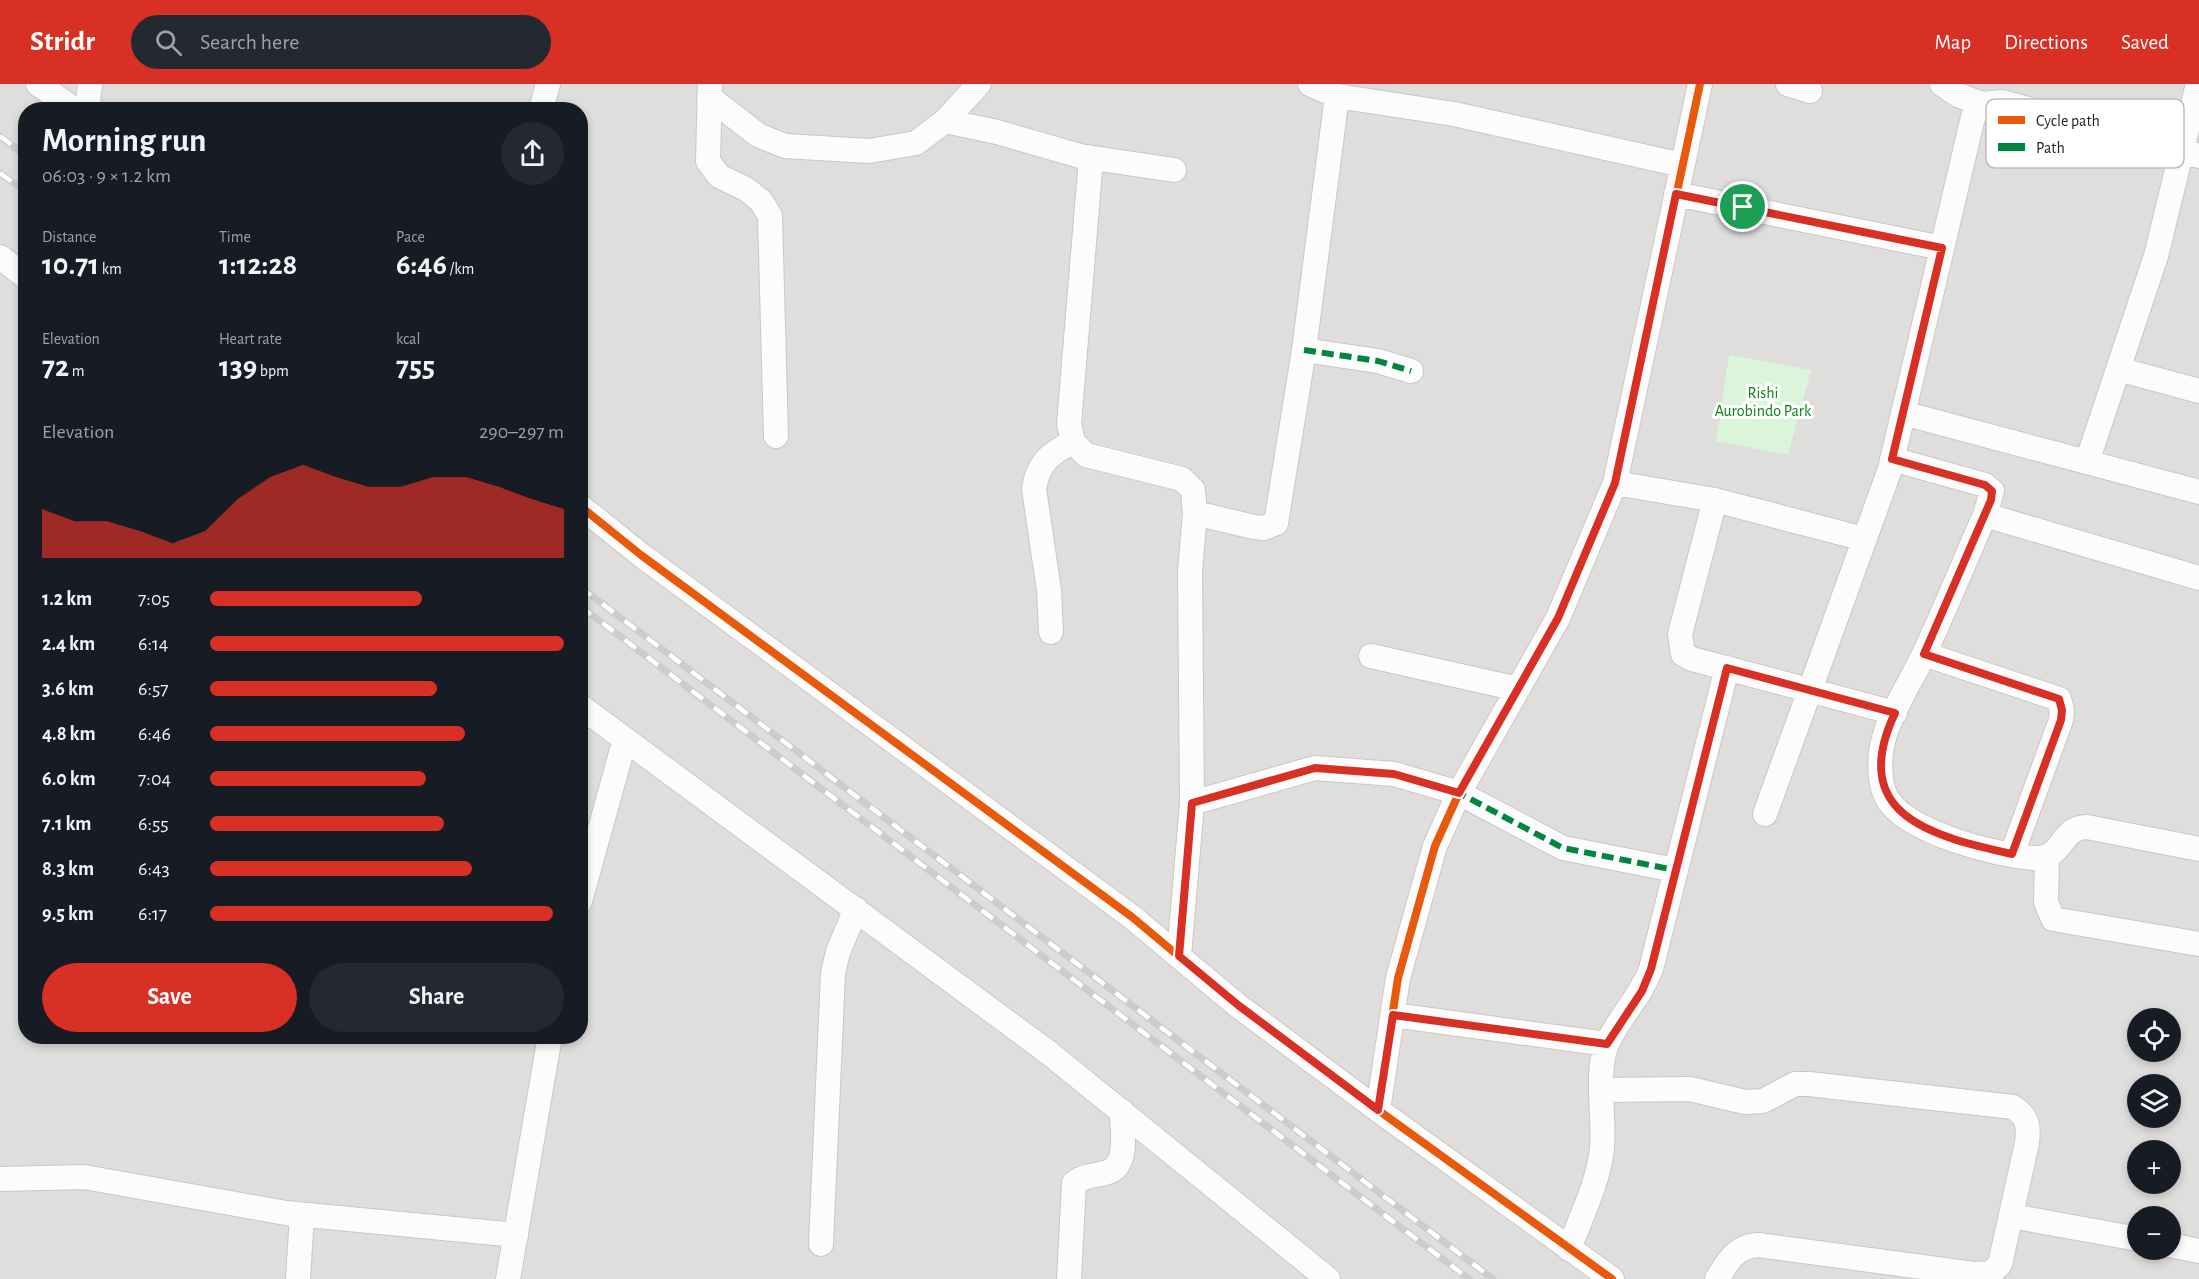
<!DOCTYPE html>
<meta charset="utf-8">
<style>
body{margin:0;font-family:"Alegreya Sans",sans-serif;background:#242831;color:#f1f3f6;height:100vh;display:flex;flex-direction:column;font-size:22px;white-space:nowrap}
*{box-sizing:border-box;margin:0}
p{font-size:20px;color:#9ea1a6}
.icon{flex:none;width:33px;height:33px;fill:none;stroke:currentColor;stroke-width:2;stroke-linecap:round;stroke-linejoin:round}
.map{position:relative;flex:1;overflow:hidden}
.drawer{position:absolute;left:18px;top:18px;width:570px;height:942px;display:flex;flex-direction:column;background:#171b24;border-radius:24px;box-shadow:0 3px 9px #0003}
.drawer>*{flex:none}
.controls{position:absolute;left:2127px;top:924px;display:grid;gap:12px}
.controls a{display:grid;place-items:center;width:54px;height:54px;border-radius:50%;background:#171b24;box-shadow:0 3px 9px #0003;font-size:30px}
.pin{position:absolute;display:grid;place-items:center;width:51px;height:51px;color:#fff;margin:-26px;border:3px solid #fff;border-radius:50%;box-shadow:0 2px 6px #0007}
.round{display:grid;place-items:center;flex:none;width:63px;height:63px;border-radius:32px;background:#242831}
.summary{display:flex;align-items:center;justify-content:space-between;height:102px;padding:0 24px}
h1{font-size:33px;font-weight:700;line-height:45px}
.figures{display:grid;grid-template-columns:repeat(3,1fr);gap:9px;height:102px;padding:6px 24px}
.figures div{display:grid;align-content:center}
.figures b{font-size:30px;font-weight:700}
.figures small{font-size:16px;font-weight:400}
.figures p{font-size:16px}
.chart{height:168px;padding:12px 24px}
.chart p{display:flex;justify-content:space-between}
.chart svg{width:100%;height:108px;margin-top:6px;fill:#d93025;opacity:.7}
.button{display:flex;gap:12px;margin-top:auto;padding:12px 24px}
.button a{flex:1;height:69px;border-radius:36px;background:#d93025;color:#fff;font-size:24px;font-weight:700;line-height:69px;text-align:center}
.button a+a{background:#242831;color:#f1f3f6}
ul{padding:0 24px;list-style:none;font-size:20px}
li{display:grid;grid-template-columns:96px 72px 1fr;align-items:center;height:45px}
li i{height:15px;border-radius:8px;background:#d93025}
header{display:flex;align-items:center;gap:36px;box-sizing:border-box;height:84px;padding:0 30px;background:#d93025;color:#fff}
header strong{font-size:28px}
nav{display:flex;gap:33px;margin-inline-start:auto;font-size:21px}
.search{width:420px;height:54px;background:#242831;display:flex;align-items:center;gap:15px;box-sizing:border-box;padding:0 21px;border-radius:33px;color:#9ea1a6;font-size:22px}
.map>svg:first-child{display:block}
</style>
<header>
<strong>Stridr</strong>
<div class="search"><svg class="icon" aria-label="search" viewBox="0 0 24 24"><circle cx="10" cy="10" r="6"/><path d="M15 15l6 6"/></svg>Search here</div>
<nav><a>Map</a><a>Directions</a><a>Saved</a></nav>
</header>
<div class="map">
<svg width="2199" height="1195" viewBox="0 0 2199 1195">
<rect width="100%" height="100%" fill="#f0eeeb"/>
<!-- residential -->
<path fill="#dfdedc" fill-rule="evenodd" d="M0,0H2199V1195H0ZM26,26H580V952H26ZM2138,934H2170V968H2138ZM2138,1000H2170V1034H2138ZM2138,1066H2170V1100H2138ZM2138,1132H2170V1166H2138Z"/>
<!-- park -->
<path fill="#daf5da" d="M1729,271L1811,286L1788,371L1716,357Z"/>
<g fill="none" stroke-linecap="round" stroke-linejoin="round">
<defs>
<path id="minor" d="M38,0L75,26
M710,0L708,77L719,92L746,105L761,117L770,132L776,352
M1310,0L1337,12L1454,30L1682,81
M1788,0L1810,7
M1942,0L1958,11L1982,20
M709,13L758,51L785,62L869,67L916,59L945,37L979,0
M87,26L90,0
M541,26L548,0
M945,37L997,48L1080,72L1174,86
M1091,74L1069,340L1073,358L1086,371L1182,395L1193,406L1195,429L1190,487L1192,719L1179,872
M1676,110L1942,164
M0,173L26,193
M1304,266L1378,277L1411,287
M2118,285L2199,307
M1903,329L2199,408
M1892,375L1985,401L1992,407L1985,431
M2087,378L2156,172L2198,0
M1615,399L1715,416L1864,455
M1715,416L1680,550L1683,570L1692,575L1895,629
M580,422L641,471L1132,833L1237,921L1378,1026L1612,1195
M1195,429L1254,443L1264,444L1276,439L1304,266L1337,12
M2199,494L1985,431C1964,478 1945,526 1923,572C1911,597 1891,628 1884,654C1879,671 1878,700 1888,716C1910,749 1995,771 2033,774C2065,776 2059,743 2087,743L2199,765
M1051,548L1049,506L1034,405C1038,379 1050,369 1073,358
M1924,570L2059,615L2062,626L2061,636L2012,770
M1371,572L1518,605
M580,622L1049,969L1328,1195
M1192,719L1315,684L1394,690L1459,709L1563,764L1675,786
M1765,730L1890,385L1973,33L1982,20L2002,18L2199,72
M2047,773L2046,818L2053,835L2199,860
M580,817L625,655
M1393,931L1607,960
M1603,1006L1690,1005L1745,1018L1763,1017L1795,1000H1809L2013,1023C2028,1033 2029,1042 2027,1059L2000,1180L1991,1189L1974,1190L1758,1161C1735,1163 1729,1176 1717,1195
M1378,1026L1398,894L1435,762L1459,709L1558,534L1615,399L1700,0
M0,1095L84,1093L286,1129L516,1151
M2011,1132L2138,1155
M821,1160L833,889L838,868L856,825
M2170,1161L2199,1167
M1569,1165C1581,1133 1598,1099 1602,1065C1605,1034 1595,988 1607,960C1619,933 1640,914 1651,885L1727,584
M298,1195L302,1131
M508,1195L550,952
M1069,1195L1074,1099C1085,1091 1093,1092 1105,1089C1130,1084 1122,1046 1122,1027"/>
</defs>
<!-- minor casing -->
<use href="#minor" stroke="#c9c8c7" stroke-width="26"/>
<!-- minor -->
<use href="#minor" stroke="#fdfcfc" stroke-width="24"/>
<defs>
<path id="rail" d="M0,52L26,72
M0,89L26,108
M580,503L1493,1195
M580,522L1469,1195"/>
</defs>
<!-- rail casing -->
<use href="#rail" stroke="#ccc" stroke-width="7"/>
<!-- rail -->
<use href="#rail" stroke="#fff" stroke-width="4.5" stroke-dasharray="14" stroke-linecap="butt"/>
<!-- quiet -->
<path stroke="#00873e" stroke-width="6" stroke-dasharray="12 6" stroke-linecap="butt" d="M1304,266L1378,277L1411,287
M1192,719L1315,684L1394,690L1459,709L1563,764L1675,786"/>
<defs>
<path id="cycleway" d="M580,422L641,471L1132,833L1237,921L1378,1026L1612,1195
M1378,1026L1398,894L1435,762L1459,709L1558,534L1615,399L1700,0"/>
</defs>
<!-- cycleway casing -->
<use href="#cycleway" stroke="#fff" stroke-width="11"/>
<!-- cycleway -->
<use href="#cycleway" stroke="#e8590c" stroke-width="8"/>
</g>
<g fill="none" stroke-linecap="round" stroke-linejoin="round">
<defs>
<path id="route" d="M1676,110L1942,164L1892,375L1985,401L1992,407L1991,416L1924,570L2059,615L2062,626L2061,636L2012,770C1931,752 1847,731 1895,629L1727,584L1651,885L1642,907L1607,960L1393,931L1378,1026L1238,921L1179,872L1192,719L1315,684L1394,690L1459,709L1558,534L1615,399Z"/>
</defs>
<!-- route casing -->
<use href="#route" stroke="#fff" stroke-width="12"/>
<!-- route -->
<use href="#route" stroke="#d93025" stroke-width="8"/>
</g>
<g text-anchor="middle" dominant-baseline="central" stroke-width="6" stroke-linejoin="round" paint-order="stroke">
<!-- park labels -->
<g font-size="16" fill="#0c8416" stroke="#fff">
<text x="1763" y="309">Rishi<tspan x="1763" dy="18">Aurobindo Park</tspan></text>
</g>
</g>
<!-- legend -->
<rect x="1986" y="15" width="198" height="69" rx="9" fill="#fff" stroke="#bdbdbd" stroke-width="1.5"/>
<rect x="1998" y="32" width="27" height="8" fill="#e8590c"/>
<rect x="1998" y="59" width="27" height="8" fill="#00873e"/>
<g font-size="16" fill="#222">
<text x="2036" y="42">Cycle path</text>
<text x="2036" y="69">Path</text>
</g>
</svg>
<div class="controls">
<a><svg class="icon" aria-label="locate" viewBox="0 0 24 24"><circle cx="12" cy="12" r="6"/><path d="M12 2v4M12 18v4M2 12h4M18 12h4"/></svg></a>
<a><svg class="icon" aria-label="layers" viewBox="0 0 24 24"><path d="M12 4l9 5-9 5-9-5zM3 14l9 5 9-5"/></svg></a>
<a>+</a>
<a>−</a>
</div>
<div class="pin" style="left:1743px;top:123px;background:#1e9e55"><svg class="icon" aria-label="arrive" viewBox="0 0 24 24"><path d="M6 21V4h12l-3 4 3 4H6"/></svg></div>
<section class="drawer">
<div class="summary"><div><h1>Morning run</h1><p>06:03 · 9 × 1.2 km</p></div><a class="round"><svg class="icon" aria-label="share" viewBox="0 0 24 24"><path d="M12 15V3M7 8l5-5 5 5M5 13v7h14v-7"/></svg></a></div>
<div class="figures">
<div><p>Distance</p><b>10.71<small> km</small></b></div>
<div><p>Time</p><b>1:12:28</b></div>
<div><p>Pace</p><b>6:46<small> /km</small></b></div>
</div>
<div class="figures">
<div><p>Elevation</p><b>72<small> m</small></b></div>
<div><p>Heart rate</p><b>139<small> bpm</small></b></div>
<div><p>kcal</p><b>755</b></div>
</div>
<div class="chart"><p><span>Elevation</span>290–297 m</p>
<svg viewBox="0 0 160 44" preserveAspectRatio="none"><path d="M0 44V24L10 29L20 29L30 33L40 38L50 33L60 20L70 11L80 6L90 11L100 15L110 15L120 11L130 11L140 15L150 20L160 24V44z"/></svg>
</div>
<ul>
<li><b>1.2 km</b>7:05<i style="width:60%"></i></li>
<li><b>2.4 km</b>6:14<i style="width:100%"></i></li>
<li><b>3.6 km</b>6:57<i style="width:64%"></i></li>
<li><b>4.8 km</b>6:46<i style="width:72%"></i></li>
<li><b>6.0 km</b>7:04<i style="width:61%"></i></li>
<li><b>7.1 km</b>6:55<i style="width:66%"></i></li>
<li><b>8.3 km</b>6:43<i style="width:74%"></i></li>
<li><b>9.5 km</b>6:17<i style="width:97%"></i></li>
</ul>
<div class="button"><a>Save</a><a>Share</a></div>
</section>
</div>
